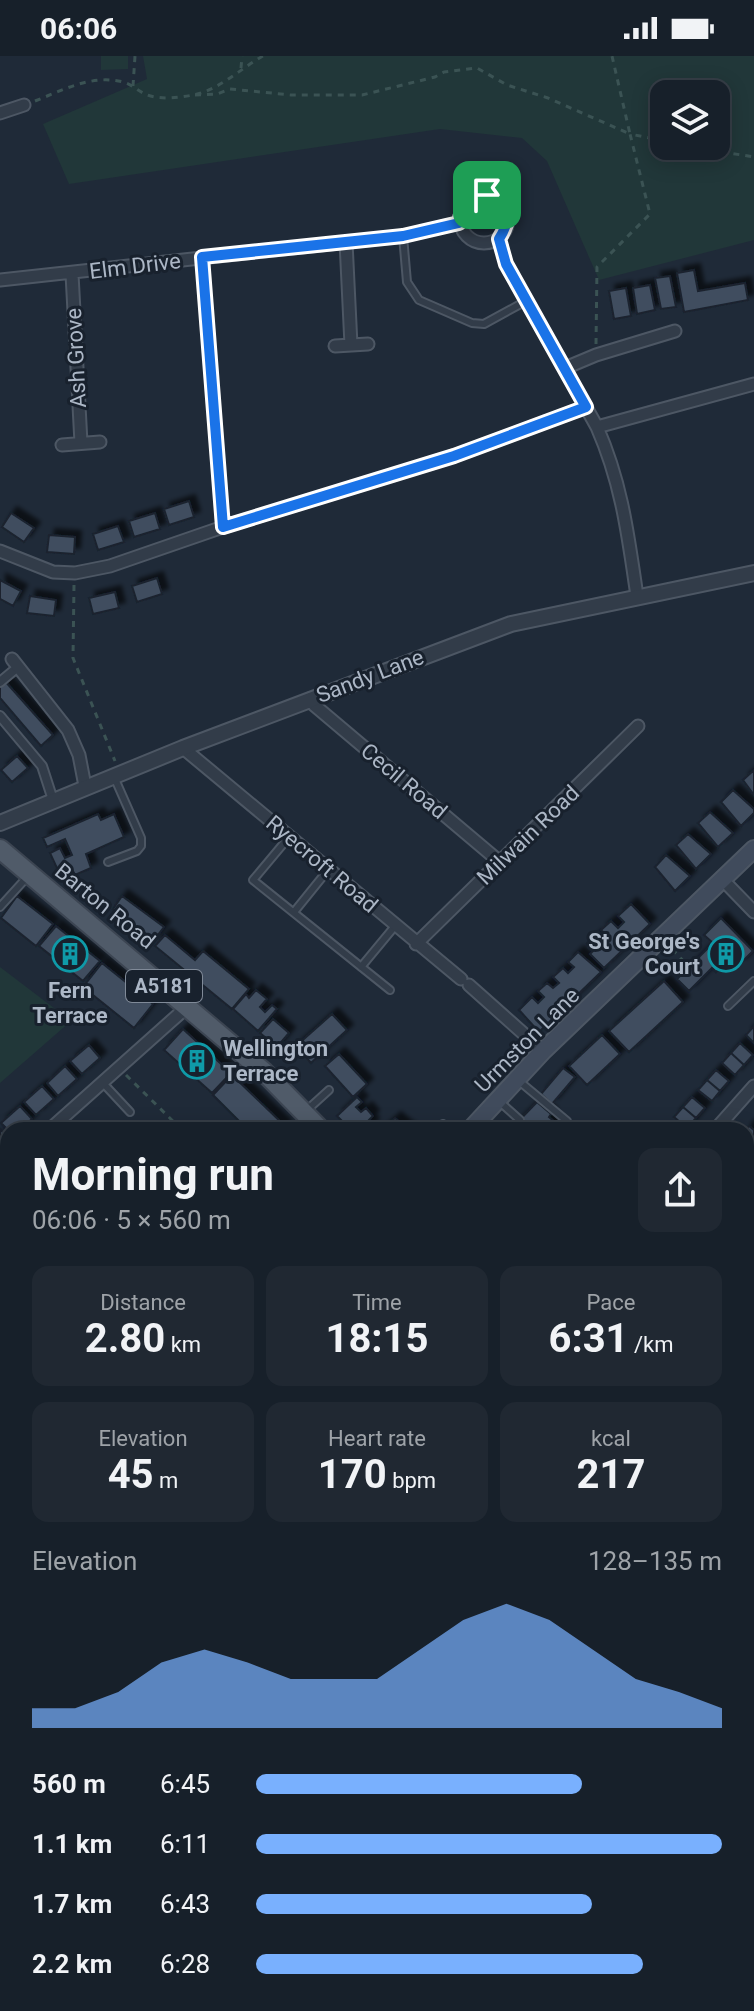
<!DOCTYPE html>
<meta charset="utf-8">
<style>
body{margin:0;font-family:Roboto,sans-serif;background:#202832;color:#f1f3f6;height:100vh;display:flex;flex-direction:column;font-size:30px;white-space:nowrap}
*{box-sizing:border-box;margin:0}
p{font-size:26px;color:#9ea3a8}
.icon{flex:none;width:44px;height:44px;fill:none;stroke:currentColor;stroke-width:2;stroke-linecap:round;stroke-linejoin:round}
.map{position:relative;flex:1;overflow:hidden}
.details{position:absolute;left:0px;top:1066px;width:754px;height:890px;display:flex;flex-direction:column;background:#17202a;border-radius:24px 24px 0 0;box-shadow:0 4px 20px #0003,0 0 0 2px #363e47}
.details>*{flex:none}
.tools{position:absolute;left:650px;top:24px;display:grid;gap:16px}
.tools a{display:grid;place-items:center;width:80px;height:80px;border-radius:16px;background:#17202a;box-shadow:0 4px 20px #0003,0 0 0 2px #363e47;font-size:40px}
.pin{position:absolute;display:grid;place-items:center;width:68px;height:68px;color:#fff;margin:-34px;border-radius:16px;box-shadow:0 4px 12px #0006}
.round{display:grid;place-items:center;flex:none;width:84px;height:84px;border-radius:16px;background:#202832}
.head{display:flex;align-items:center;justify-content:space-between;height:136px;padding:0 32px}
h1{font-size:44px;font-weight:700;line-height:60px}
.stats{display:grid;grid-template-columns:repeat(3,1fr);gap:12px;height:136px;padding:8px 32px}
.stats div{display:grid;align-content:center;border-radius:16px;background:#202832;text-align:center}
.stats b{font-size:40px;font-weight:700}
.stats small{font-size:22px;font-weight:400}
.stats p{font-size:22px}
.chart{height:224px;padding:16px 32px}
.chart p{display:flex;justify-content:space-between}
.chart svg{width:100%;height:144px;margin-top:8px;fill:#79b0fe;opacity:.7}
ul{padding:0 32px;list-style:none;font-size:26px}
li{display:grid;grid-template-columns:128px 96px 1fr;align-items:center;height:60px}
li i{height:20px;border-radius:10px;background:#79b0fe}
.status{display:flex;justify-content:space-between;align-items:center;height:56px;padding:0 40px;background:#17202a;direction:ltr}
.status svg{height:22px;fill:currentColor}
.map>svg:first-child{display:block}
</style>
<div class="status"><b>06:06</b><svg viewBox="0 0 49 12"><path d="M0 12V9h3v3zM5 12V6h3v6zM10 12V3h3v9zM15 12V0h3v12zM26 1h20v11H26zM47 4h2v5h-2z"/></svg></div>
<div class="map">
<svg width="754" height="1955" viewBox="0 0 754 1955">
<defs>
<filter id="shadow"><feDropShadow dx="6" dy="-6" stdDeviation="2" flood-color="#0009"/></filter>
</defs>
<rect width="100%" height="100%" fill="#1f2a38"/>
<!-- green -->
<path fill="#213739" fill-rule="evenodd" d="M101,0H128V13L101,14Z
M143,0H754V184L599,224L547,105L522,82L440,73L69,128L43,68L147,23ZM664,38H716V90H664Z
M0,911L71,965L0,1027Z
M754,1637V1673L746,1680V1644Z
M746,1703L754,1712V1955H241L237,1948H746Z"/>
<!-- building -->
<path fill="#3f4d5e" stroke="#1a232f" stroke-width="2" filter="url(#shadow)" d="M694,214L698,235L745,227L748,244L684,256L677,217Z
M670,220L676,251L661,253L655,222Z
M650,229L655,254L637,258L633,232Z
M626,232L631,260L614,263L609,235Z
M189,445L194,461L169,469L164,453Z
M11,457L34,472L24,486L2,471Z
M155,457L160,473L134,481L129,465Z
M118,470L124,486L98,494L93,478Z
M49,479L75,481L74,498L47,496Z
M157,522L162,538L137,546L132,530Z
M0,524L21,535L13,550L0,543Z
M115,536L119,552L93,558L89,542Z
M30,540L56,544L54,560L27,557Z
M4,624L53,679L41,690L0,642V628Z
M17,700L28,712L12,726L1,714Z
M754,714V739L743,724Z
M733,734L754,753V757L741,770L721,746Z
M710,756L733,777L718,791L698,767Z
M98,758L101,764L114,758L124,781L86,798L91,812L75,819L73,815L61,821L50,797L60,792L65,802L72,799L65,783L47,791L43,782Z
M688,778L711,798L696,813L676,789Z
M666,799L690,820L675,835L655,811Z
M17,840L53,868L36,890L1,862Z
M122,840L164,871L154,884L113,853Z
M631,848L650,868L604,912L590,898L593,895L587,888L597,879L603,884L607,880L601,874L611,865L618,872L624,866L618,860Z
M721,862L753,895L740,908L732,901L716,916L712,912L689,935L677,923L713,887L704,879Z
M56,870L100,905L83,925L39,890Z
M165,879L195,904L203,895L249,933L232,953L155,890Z
M578,896L601,916L539,976L519,954L532,941L538,947L544,941L538,935L547,927L553,932L559,927L553,921L563,912L568,917L574,911L568,906Z
M102,907L153,948L134,972L83,931Z
M664,925L683,946L629,996L609,975Z
M256,934L267,943L260,951L265,956L272,949L277,953L258,975L233,953L246,938L249,942Z
M332,958L347,974L311,1007L296,990Z
M273,963L289,977L277,991L260,977Z
M754,970V987L746,979Z
M183,973L231,1017L212,1037L164,994Z
M602,979L620,998L587,1029L569,1010Z
M740,987L753,999L744,1009L731,997Z
M89,989L100,1002L82,1018L70,1005Z
M731,997L744,1009L735,1019L722,1007Z
M339,998L367,1028L353,1041L325,1010Z
M65,1010L77,1023L58,1040L47,1027Z
M563,1012L575,1021L552,1048L541,1038Z
M716,1014L729,1025L720,1035L707,1024Z
M232,1019L285,1070L281,1074H248L213,1039Z
M707,1024L720,1035L712,1045L698,1034Z
M42,1030L54,1043L36,1059L24,1046Z
M357,1041L362,1046L356,1051L361,1056L366,1052L373,1060L369,1064L373,1068L367,1074H351L337,1060Z
M692,1041L705,1052L696,1062L683,1051Z
M537,1046L551,1058L549,1061L556,1067L550,1074L540,1071L538,1074H510Z
M20,1050L32,1063L20,1074H8L1,1067Z
M683,1051L696,1062L687,1072L674,1061Z
M395,1062L407,1072L411,1074H382Z
M749,1070L754,1074V1092L746,1085V1074Z
M0,1073L8,1082L0,1092Z
M752,1152L754,1173L752,1174L746,1166V1157Z
M754,1220V1242L746,1230V1226Z
M746,1230L754,1242L746,1247Z
M754,1346V1365L752,1366L746,1351Z
M8,1392V1556L0,1561V1397Z
M4,1774L8,1780V1797L0,1785V1777Z
M0,1785L8,1797L7,1803L2,1796L0,1797Z
M5,1840L8,1845V1871L0,1876V1843Z
M0,1921L8,1933V1946L0,1951Z"/>
<g fill="none" stroke-linecap="round" stroke-linejoin="round">
<defs>
<path id="service" d="M403,180L407,226L419,244L472,267L484,268L526,245
M289,781L253,824L390,934
M108,806L137,795L141,790V782L115,723
M0,851L29,819
M294,856L328,814
M361,911L395,870
M728,950L754,925
M519,1025L567,1065
M102,1026L130,1056
M500,1046L520,1064
M307,1054L329,1034
M443,1068L450,1074
M0,1384L8,1379
M0,1709L8,1721
M0,1827L8,1821
M0,1912L8,1924
M24,1948L28,1955
M149,1948L154,1955"/>
<path id="pedestrian" d="M0,626L18,611
M0,660L42,710L53,744
M6,1636L8,1637
M0,1654L8,1650"/>
<path id="minor" d="M0,57L24,49
M460 163a24 24 0 1 1 48 0a24 24 0 1 1-48 0Z
M499,183L506,208L597,371C622,428 628,479 637,540
M346,186L351,289
M202,201L223,471
M72,218L81,387
M0,224L403,180L459,167
M335,290L368,288
M565,312L596,299L675,275
M597,371L754,328
M62,389L100,386
M0,495L53,516L75,517L110,510L223,471L454,400L586,351
M12,603L68,674L79,699L85,730
M310,643L314,649L500,806
M183,692L461,923
M722,823L754,856
M416,888L638,670
M469,929L543,995
M49,1074L188,950
M715,1074L754,1030
M0,1118L8,1111
M746,1199L754,1193
M746,1321L754,1317
M0,1754L8,1749
M0,1896L8,1891
M90,1948L94,1955
M222,1948L227,1955"/>
<path id="tertiary" d="M0,767L183,692L511,568L754,517
M746,1468L754,1466"/>
<path id="secondary" d="M470,1074L543,995L754,793"/>
<path id="primary" d="M0,793L264,1016L321,1074
M746,1558L754,1567
M0,1621L8,1615"/>
</defs>
<!-- service casing -->
<use href="#service" stroke="#4d5764" stroke-width="10"/>
<!-- pedestrian casing -->
<use href="#pedestrian" stroke="#4d5764" stroke-width="12"/>
<!-- minor casing -->
<use href="#minor" stroke="#4d5764" stroke-width="15"/>
<!-- tertiary casing -->
<use href="#tertiary" stroke="#4d5764" stroke-width="18"/>
<!-- secondary casing -->
<use href="#secondary" stroke="#4d5764" stroke-width="20"/>
<!-- primary casing -->
<use href="#primary" stroke="#3c4552" stroke-width="22"/>
<!-- path -->
<path stroke="#3b5354" stroke-width="3" stroke-dasharray="6 6" stroke-linecap="butt" d="M241,12L242,0
M133,30L135,0
M195,39L217,38L230,33L291,39H362L435,21L444,16L477,12L507,29L548,42L630,78L612,0
M35,45C63,34 92,18 123,26C131,28 137,34 145,38C158,44 178,42 193,39C219,34 240,13 263,0
M686,90L754,101
M596,288L597,211L650,158L630,78L664,85
M74,529L73,602L115,705
M672,893L689,911
M300,1002L304,998
M126,1019L182,1074
M746,1663L754,1657
M746,1768L754,1761
M746,1881L754,1890
M333,1948L336,1955
M375,1955L388,1948
M422,1955L424,1948"/>
<!-- service -->
<use href="#service" stroke="#323c49" stroke-width="6"/>
<!-- pedestrian -->
<use href="#pedestrian" stroke="#323c49" stroke-width="8"/>
<!-- minor -->
<use href="#minor" stroke="#323c49" stroke-width="11"/>
<!-- tertiary -->
<use href="#tertiary" stroke="#323c49" stroke-width="14"/>
<!-- secondary -->
<use href="#secondary" stroke="#404b5c" stroke-width="16"/>
<!-- primary -->
<use href="#primary" stroke="#505b69" stroke-width="18"/>
</g>
<g fill="none" stroke-linecap="round" stroke-linejoin="round">
<defs>
<path id="route" d="M487,139C511,149 512,162 499,183L506,208L586,351L454,400L223,471L202,201L403,180L459,167C462,149 469,142 487,139Z"/>
</defs>
<!-- route casing -->
<use href="#route" stroke="#fff" stroke-width="16"/>
<!-- route -->
<use href="#route" stroke="#1a73e8" stroke-width="10"/>
</g>
<!-- icons -->
<defs>
<symbol id="building-ring" viewBox="-11 -11 22 22"><circle r="9.5" fill="#18212d" stroke="#0f9aa8" stroke-width="1.5"/><path d="M-4-6H4V6H1V3H-1V6H-4ZM-2.5-4.3h1.7v1.8h-1.7ZM.8-4.3h1.7v1.8H.8ZM-2.5-1h1.7V.8h-1.7ZM.8-1h1.7V.8H.8Z" fill="#0f9aa8"/></symbol>
</defs>
<g fill-rule="evenodd">
<use href="#building-ring" x="50" y="878" width="40" height="40"/>
<use href="#building-ring" x="706" y="878" width="40" height="40"/>
<use href="#building-ring" x="177" y="985" width="40" height="40"/>
</g>
<g text-anchor="middle" dominant-baseline="central" stroke-width="6" stroke-linejoin="round" paint-order="stroke">
<!-- shield labels -->
<rect fill="#18212d" stroke="#808a98" stroke-width="2" x="126" y="914" width="76" height="32" rx="6"/>
<g font-size="20" font-weight="bold" fill="#acb7c6">
<text x="164" y="930">A5181</text>
</g>
<!-- street labels -->
<g font-size="22" fill="#acb7c6" stroke="#18212d">
<text transform="translate(135 210) rotate(-7)">Elm Drive</text>
<text transform="translate(76 302) rotate(-93)">Ash Grove</text>
<text transform="translate(370 620) rotate(-21)">Sandy Lane</text>
<text transform="translate(404 725) rotate(40)">Cecil Road</text>
<text transform="translate(528 779) rotate(-44)">Milwain Road</text>
<text transform="translate(322 808) rotate(40)">Ryecroft Road</text>
<text transform="translate(105 850) rotate(39)">Barton Road</text>
<text transform="translate(527 984) rotate(-45)">Urmston Lane</text>
</g>
<!-- poi labels -->
<g font-size="22" font-weight="bold" fill="#acb7c6" stroke="#18212d" text-anchor="end">
<text x="700" y="885">St George's<tspan x="700" dy="25">Court</tspan></text>
<text x="70" y="934" text-anchor="middle">Fern<tspan x="70" dy="25">Terrace</tspan></text>
<text x="223" y="992" text-anchor="start">Wellington<tspan x="223" dy="25">Terrace</tspan></text>
</g>
</g>
</svg>
<div class="tools">
<a><svg class="icon" aria-label="layers" viewBox="0 0 24 24"><path d="M12 4l9 5-9 5-9-5zM3 14l9 5 9-5"/></svg></a>
</div>
<div class="pin" style="left:487px;top:139px;background:#1e9e55"><svg class="icon" aria-label="arrive" viewBox="0 0 24 24"><path d="M6 21V4h12l-3 4 3 4H6"/></svg></div>
<section class="details">
<div class="head"><div><h1>Morning run</h1><p>06:06 · 5 × 560 m</p></div><a class="round"><svg class="icon" aria-label="share" viewBox="0 0 24 24"><path d="M12 15V3M7 8l5-5 5 5M5 13v7h14v-7"/></svg></a></div>
<div class="stats">
<div><p>Distance</p><b>2.80<small> km</small></b></div>
<div><p>Time</p><b>18:15</b></div>
<div><p>Pace</p><b>6:31<small> /km</small></b></div>
</div>
<div class="stats">
<div><p>Elevation</p><b>45<small> m</small></b></div>
<div><p>Heart rate</p><b>170<small> bpm</small></b></div>
<div><p>kcal</p><b>217</b></div>
</div>
<div class="chart"><p><span>Elevation</span>128–135 m</p>
<svg viewBox="0 0 160 44" preserveAspectRatio="none"><path d="M0 44V38L10 38L20 33L30 24L40 20L50 24L60 29L70 29L80 29L90 20L100 11L110 6L120 11L130 20L140 29L150 33L160 38V44z"/></svg>
</div>
<ul>
<li><b>560 m</b>6:45<i style="width:70%"></i></li>
<li><b>1.1 km</b>6:11<i style="width:100%"></i></li>
<li><b>1.7 km</b>6:43<i style="width:72%"></i></li>
<li><b>2.2 km</b>6:28<i style="width:83%"></i></li>
</ul>
</section>
</div>
